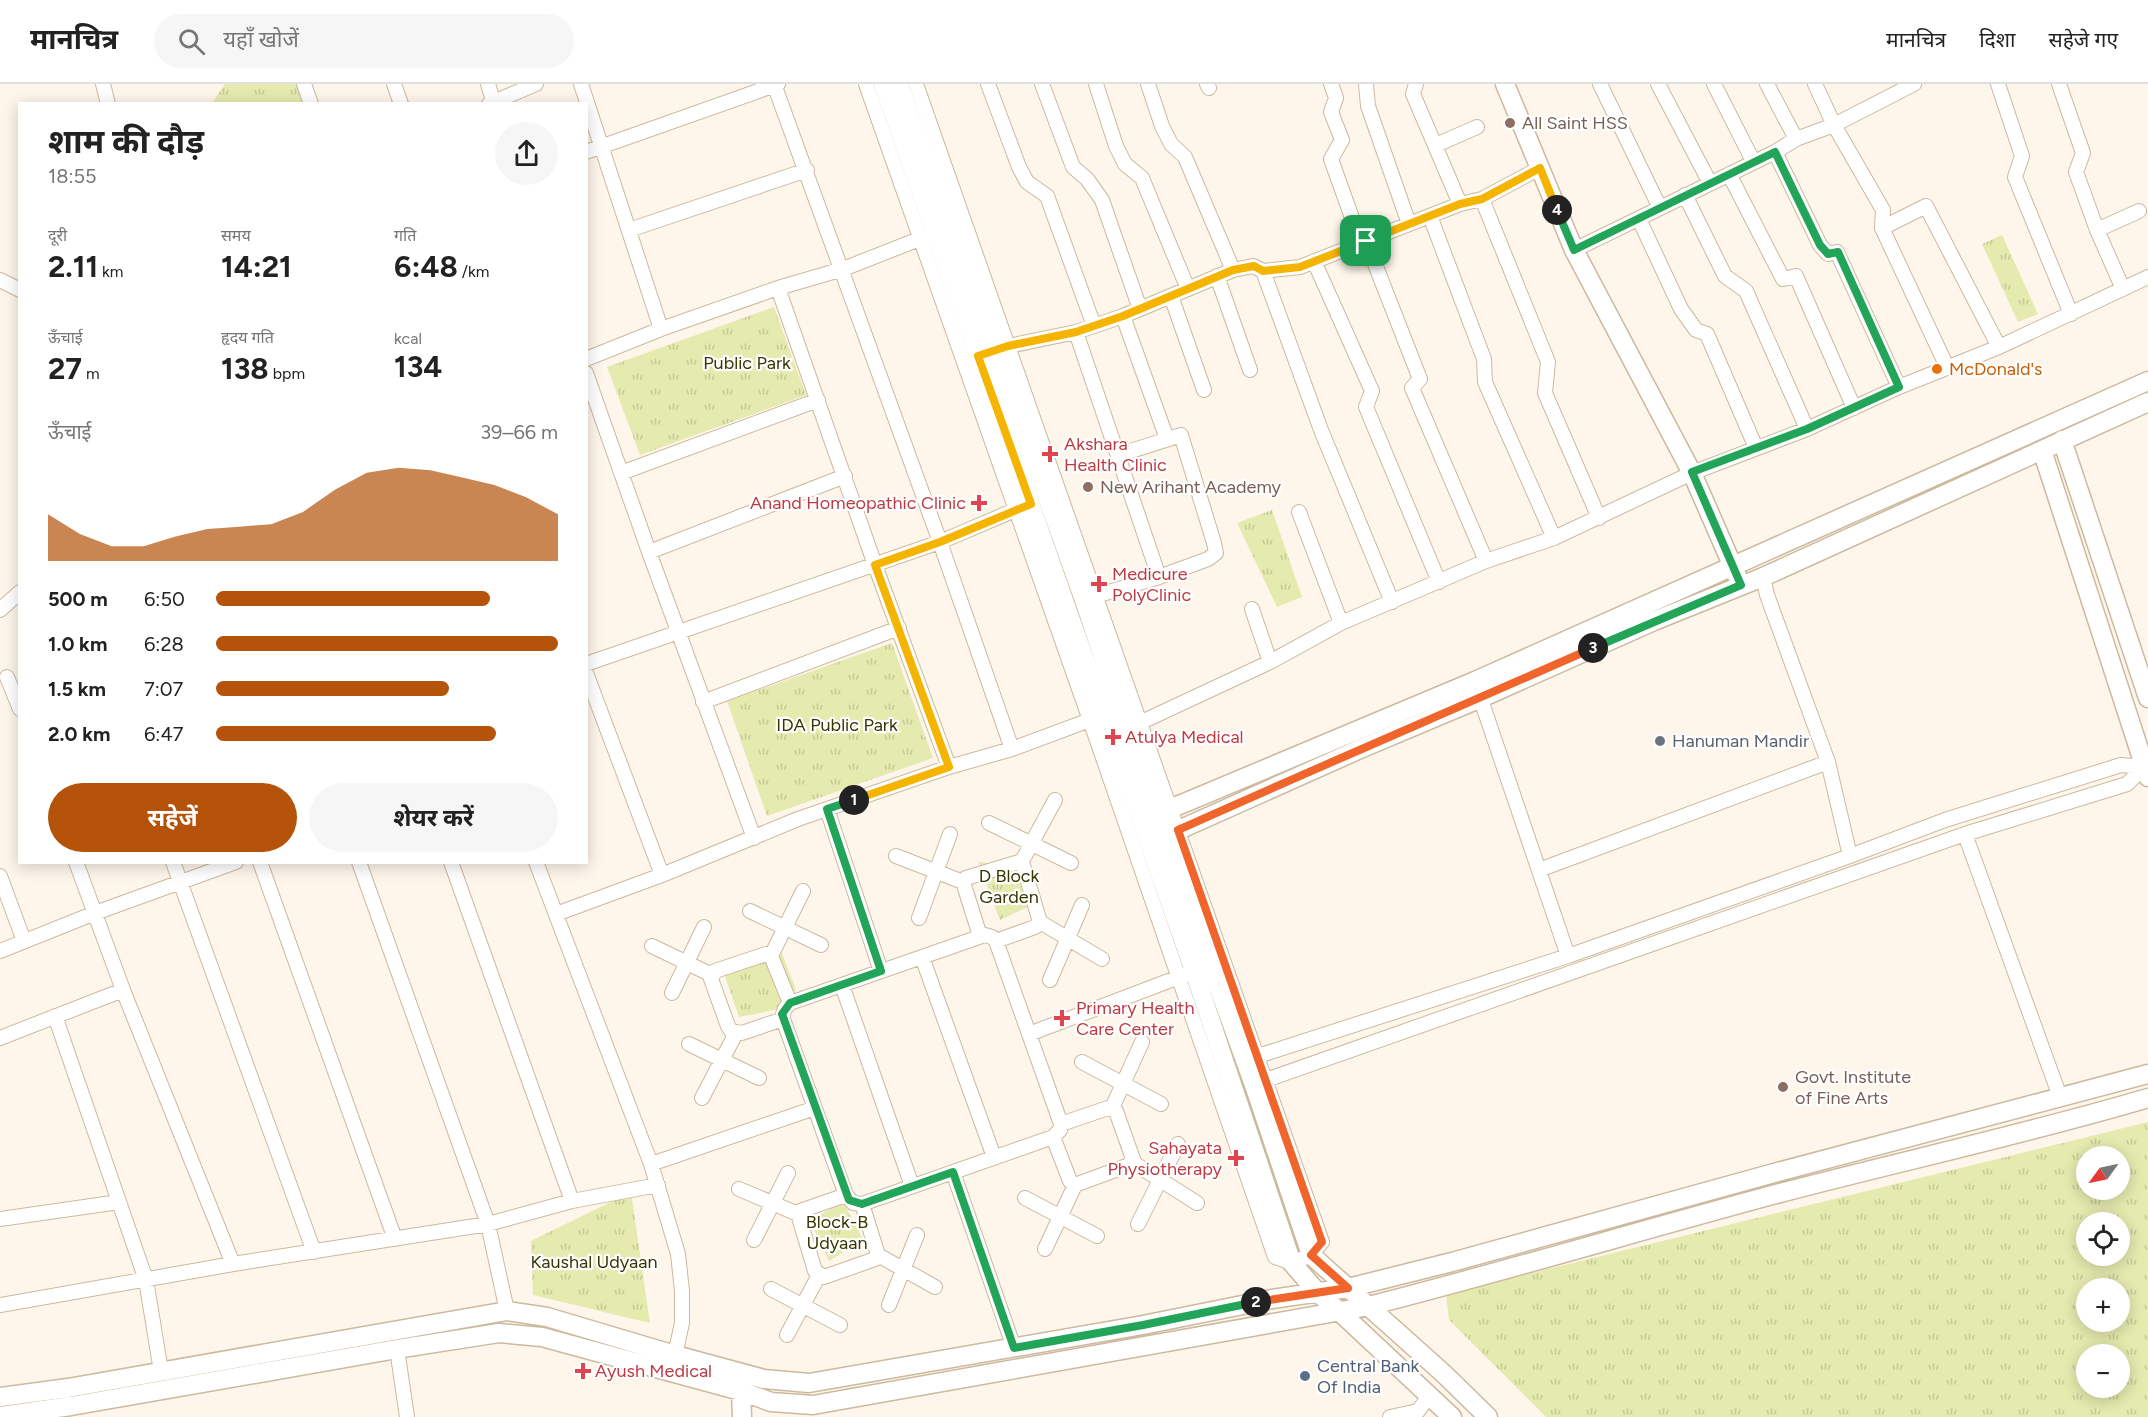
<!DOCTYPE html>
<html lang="hi">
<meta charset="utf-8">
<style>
body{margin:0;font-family:Figtree,"Noto Sans Devanagari",sans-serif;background:#f6f6f6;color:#222;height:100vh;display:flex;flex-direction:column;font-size:22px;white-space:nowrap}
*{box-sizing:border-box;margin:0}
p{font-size:20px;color:#767676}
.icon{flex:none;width:33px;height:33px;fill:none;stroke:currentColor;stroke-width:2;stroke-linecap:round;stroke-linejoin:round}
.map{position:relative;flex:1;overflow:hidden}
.drawer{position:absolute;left:18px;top:18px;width:570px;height:762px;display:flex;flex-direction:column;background:#fff;border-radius:0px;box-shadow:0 3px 15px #0003}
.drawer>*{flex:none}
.needle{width:39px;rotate:237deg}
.fabs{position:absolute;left:2076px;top:1062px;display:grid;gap:12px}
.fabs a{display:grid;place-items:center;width:54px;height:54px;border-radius:50%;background:#fff;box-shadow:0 3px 15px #0003;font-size:30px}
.pin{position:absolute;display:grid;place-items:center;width:51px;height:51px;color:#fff;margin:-26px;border-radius:12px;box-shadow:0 3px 9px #0006}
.km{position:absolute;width:30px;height:30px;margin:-15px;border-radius:50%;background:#222;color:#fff;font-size:16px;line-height:30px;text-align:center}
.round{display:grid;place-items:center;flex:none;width:63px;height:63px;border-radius:32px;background:#f6f6f6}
.headline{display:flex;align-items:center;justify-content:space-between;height:102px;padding:0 30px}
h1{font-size:33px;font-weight:700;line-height:45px}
.metrics{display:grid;grid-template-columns:repeat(3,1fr);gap:9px;height:102px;padding:6px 30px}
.metrics div{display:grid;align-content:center}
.metrics b{font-size:30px;font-weight:700}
.metrics small{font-size:16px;font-weight:400}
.metrics p{font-size:16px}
.chart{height:168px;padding:12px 30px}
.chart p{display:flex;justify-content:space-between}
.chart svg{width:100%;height:108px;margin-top:6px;fill:#b45309;opacity:.7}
.button{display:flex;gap:12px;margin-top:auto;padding:12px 30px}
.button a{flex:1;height:69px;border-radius:36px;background:#b45309;color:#fff;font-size:24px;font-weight:700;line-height:69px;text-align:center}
.button a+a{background:#f6f6f6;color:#222}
ul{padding:0 30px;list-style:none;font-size:20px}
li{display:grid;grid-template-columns:96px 72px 1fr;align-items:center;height:45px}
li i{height:15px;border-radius:8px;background:#b45309}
header{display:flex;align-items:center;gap:36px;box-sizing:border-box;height:84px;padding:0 30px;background:#fff;border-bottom:2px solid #e0e0e0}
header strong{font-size:28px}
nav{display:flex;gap:33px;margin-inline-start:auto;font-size:21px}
.search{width:420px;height:54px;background:#f6f6f6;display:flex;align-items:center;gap:15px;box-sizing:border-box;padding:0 21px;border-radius:33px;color:#767676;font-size:22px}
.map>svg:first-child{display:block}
</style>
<header>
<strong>मानचित्र</strong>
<div class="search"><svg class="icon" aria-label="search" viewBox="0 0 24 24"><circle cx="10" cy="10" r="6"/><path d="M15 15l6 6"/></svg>यहाँ खोजें</div>
<nav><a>मानचित्र</a><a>दिशा</a><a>सहेजे गए</a></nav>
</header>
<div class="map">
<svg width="2148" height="1333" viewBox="0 0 2148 1333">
<defs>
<pattern id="grass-tufts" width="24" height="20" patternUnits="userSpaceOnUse" patternTransform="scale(1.5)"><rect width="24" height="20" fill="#e5eaaf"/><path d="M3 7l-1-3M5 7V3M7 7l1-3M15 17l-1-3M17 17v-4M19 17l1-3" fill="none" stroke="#c5c996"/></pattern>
</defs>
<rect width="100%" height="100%" fill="#fef6eb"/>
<!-- grass -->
<path fill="url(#grass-tufts)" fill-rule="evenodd" d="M225,0H296L304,19H212Z
M2002,151L2038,230L2018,238L1982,160Z
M774,223L806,311L640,371L607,283Z
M1272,426L1302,513L1277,523L1237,439Z
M892,559L933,674L767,732L727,617Z
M978,778L1028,783L1030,822L1000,836Z
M779,862L796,906L782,911L786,924L739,933L720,878Z
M2148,1038V1333H1546L1449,1236L1446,1210ZM2086,1072H2120V1106H2086ZM2086,1138H2120V1172H2086ZM2086,1204H2120V1238H2086ZM2086,1270H2120V1304H2086Z
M631,1108L650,1239L533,1211L531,1157Z
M843,1118L863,1155L829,1177L810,1136Z"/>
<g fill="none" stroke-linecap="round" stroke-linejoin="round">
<defs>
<path id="street" d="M103,0L108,20
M304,0L311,20
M394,0L401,20
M488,0L494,20
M581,0L661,245
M774,0L940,458L1012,665
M866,0L1090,636L1275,1173L1292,1179L1311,1171L1322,1158L916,0
M988,0L1019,83L1027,98L1047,112L1094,242
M1042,0L1073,83L1087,95L1102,116L1140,225
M1096,0L1116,62L1125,80L1142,94L1188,205
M1148,0L1162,42L1171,60L1185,73L1233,186
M1207,0L1209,4
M1331,0L1336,14L1331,28L1342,56L1331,75L1361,159
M1366,0L1368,22L1409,140
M1416,0L1413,10L1460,120
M1600,0L1660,124
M1658,0L1710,99
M1714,0L1753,77
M1767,0L1796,55
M1815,0L1834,41L1883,126L1882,144L1947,283
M1998,0L2022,72L2015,93L2071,230
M2059,0L2083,69L2076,88L2097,146L2123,205
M489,20L536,0
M1436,61L1477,43
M586,68L778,0
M1775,68L1820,161L1828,170L1837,168L1899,303
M1729,90L1783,195L1796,192L1854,324
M1685,111L1725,192L1746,207L1807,345
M1482,115L1548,278L1545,309L1599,434
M1430,132L1484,275L1485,298L1554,454
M1639,135L1681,225L1696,246L1707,250L1756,364
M1882,144L1926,122L1999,263
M629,146L807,86
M2097,146L2139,127
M1366,157L1420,295L1412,304L1486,477
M1574,166L1775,68L1796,55L1834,41L1914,0
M1314,177L1372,307L1366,323L1439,498
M1263,187L1321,346L1392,518
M1217,192L1250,286
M0,196L20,206
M778,204L875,481L949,683
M1171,212L1204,306
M1123,232L1167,355
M1076,248L1159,493
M999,264L1076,248L1123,232L1233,186L1253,182L1263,187L1300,183L1460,120L1482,115L1540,84
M586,275L661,245L778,204L843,185L927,152
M586,289L649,468L754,754
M621,389L818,316
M1299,428L1341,539
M649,468L845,392
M1763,493L1767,511L1828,678L1850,772
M1089,514L1159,493L1208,475L1216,469L1214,459L1181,351L1118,371
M1252,525L1270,578
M0,526L20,508
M586,580L940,458L1022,423
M586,589L662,791
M7,593L20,625
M1478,607L1568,872
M703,618L899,544
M1133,642L1270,578L1341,539L1486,477L1554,454L1692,389L1807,345L1899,303L1999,263L2148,193
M827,725L881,887
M989,739L1071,779
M1965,750L2060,1013
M896,772L963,798
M76,778L123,906L233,1180
M173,778L314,1168
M260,778L395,1155
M359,778L488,1140L507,1227
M451,778L572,1117
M536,778L651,1080L678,1170L682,1207V1239L675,1271
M1021,779L1055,716
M1539,786L1828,678
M0,792L24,857
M750,827L821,861
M556,830L662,791L798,735L949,683L1012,665L1098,633
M919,834L950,750
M1040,838L1102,875
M985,851L992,853L996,857L1061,1040L1060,1046L1053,1053L862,1120L853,1119L846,1111L783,935C782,928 785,924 790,919Z
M980,852L963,798L966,794L1019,778L1023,781L1040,838L1035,843L996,857
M652,862L712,891
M0,867L95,829L236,778
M771,872L803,807
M922,873L994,1073
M1050,896L1082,821
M842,901L912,1102
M672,909L704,843
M55,932L146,1196L161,1287
M783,935L742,949L731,947L728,942L711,895L715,887L766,870L771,872L790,919
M1029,950L1187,890
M0,954L123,906
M689,960L759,994
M1258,972L1568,872L1850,772L1945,736L2121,681L2145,683
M1082,978L1161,1020
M1266,996L1965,750L2127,700L2148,679
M702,1014L736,949
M1112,1024L1142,958
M1053,1053L1070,1097L1075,1101L1129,1081L1133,1075L1116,1027L1108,1024L1061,1040
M1132,1078L1197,1119
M651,1080L815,1024
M953,1088L1014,1264
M739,1105L798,1130
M846,1111L800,1127L798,1130L815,1187L824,1193L875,1175L878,1171L862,1120
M1025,1114L1097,1152
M0,1135L119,1118
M1138,1140L1178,1060
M754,1156L788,1089
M1045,1165L1075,1101
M878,1171L935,1203
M771,1205L840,1241
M0,1221L233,1180L488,1140L572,1117L658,1101
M889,1221L917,1151
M787,1251L819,1191
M397,1265L407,1333
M1390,1333L1418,1327L1430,1311"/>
<path id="secondary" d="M883,0L1194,887L1292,1179L1318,1209L1340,1228L1452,1333
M899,0L1084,516L1156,731L1254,1001L1311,1171L1443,1289L1488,1333
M1505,0L1574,166L1692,389L1737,492
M2062,356L2148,614
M2042,366L2148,693
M1146,735L1475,597L2148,297
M1154,757L1360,665L1481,614L1654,537L1763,493L2148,318
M741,1307L742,1333
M0,1313L68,1304L507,1227L547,1233L675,1271L764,1295L809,1299L1143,1241L1272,1215L1348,1204L1452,1178L1774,1089L2148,990
M0,1332L71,1322L397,1265L499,1249L542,1253L741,1307L771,1318L813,1321L1369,1222C1506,1187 1642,1146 1780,1109C1902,1077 2026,1050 2148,1014"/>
</defs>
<!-- street casing -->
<use href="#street" stroke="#ccb99e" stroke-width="16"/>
<!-- secondary casing -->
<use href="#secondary" stroke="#ccb99e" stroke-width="21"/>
<!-- street -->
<use href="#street" stroke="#fff" stroke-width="14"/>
<!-- secondary -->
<use href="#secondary" stroke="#fff" stroke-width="18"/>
</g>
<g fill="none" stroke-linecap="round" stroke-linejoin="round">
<defs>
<path id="split-1" d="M854,716L949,683L875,481L940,458L1031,420L978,272L1008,262L1076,248L1123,232L1233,186L1254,182L1263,187L1300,183L1366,157"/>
<path id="split-2" d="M854,716L827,725L881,887L790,919L782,930L849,1116L862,1120L953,1088L1014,1264L1143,1241L1256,1218"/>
<path id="split-3" d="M1256,1218L1348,1204L1311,1171L1322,1158L1178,746C1316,684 1455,625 1593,564"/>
<path id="split-4" d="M1557,126L1574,166L1775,68L1820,161L1828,170L1838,168L1899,303L1807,345L1692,388L1741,501L1593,564"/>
<path id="split-5" d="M1366,157L1460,120L1482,115L1540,84L1557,126"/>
</defs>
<!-- split-1 casing -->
<use href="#split-1" stroke="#fff" stroke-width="12"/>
<!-- split-2 casing -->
<use href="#split-2" stroke="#fff" stroke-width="12"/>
<!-- split-3 casing -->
<use href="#split-3" stroke="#fff" stroke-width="12"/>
<!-- split-4 casing -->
<use href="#split-4" stroke="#fff" stroke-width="12"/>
<!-- split-5 casing -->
<use href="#split-5" stroke="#fff" stroke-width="12"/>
<!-- split-1 -->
<use href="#split-1" stroke="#f5b400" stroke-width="8"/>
<!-- split-2 -->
<use href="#split-2" stroke="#22a559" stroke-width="8"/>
<!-- split-3 -->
<use href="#split-3" stroke="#f0652b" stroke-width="8"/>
<!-- split-4 -->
<use href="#split-4" stroke="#22a559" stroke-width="8"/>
<!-- split-5 -->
<use href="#split-5" stroke="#f5b400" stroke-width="8"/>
</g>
<!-- markers -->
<g fill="#8d6e63" stroke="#fff" stroke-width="2">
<circle cx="1510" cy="39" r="6"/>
<circle cx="1088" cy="403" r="6"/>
<circle cx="1783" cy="1003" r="6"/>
</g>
<circle fill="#e8710a" stroke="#fff" stroke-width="2" cx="1937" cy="285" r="6"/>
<g fill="#e0444e" stroke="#fff" stroke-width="2">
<path d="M1047 361h6v6h6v6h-6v6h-6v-6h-6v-6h6z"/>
<path d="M976 410h6v6h6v6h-6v6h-6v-6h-6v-6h6z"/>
<path d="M1096 491h6v6h6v6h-6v6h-6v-6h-6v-6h6z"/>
<path d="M1110 644h6v6h6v6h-6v6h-6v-6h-6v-6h6z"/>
<path d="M1059 925h6v6h6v6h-6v6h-6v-6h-6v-6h6z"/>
<path d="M1233 1065h6v6h6v6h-6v6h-6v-6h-6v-6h6z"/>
<path d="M580 1278h6v6h6v6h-6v6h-6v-6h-6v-6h6z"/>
</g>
<circle fill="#6b7280" stroke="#fff" stroke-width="2" cx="1660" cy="657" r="6"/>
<circle fill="#5c6f8a" stroke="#fff" stroke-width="2" cx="1305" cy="1292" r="6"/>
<g text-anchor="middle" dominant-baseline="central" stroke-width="4.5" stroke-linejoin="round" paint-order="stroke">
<!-- education labels -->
<g font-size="18" fill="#785e54" stroke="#fff" text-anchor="start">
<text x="1522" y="39">All Saint HSS</text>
<text x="1100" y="403">New Arihant Academy</text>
<text x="1795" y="993">Govt. Institute<tspan x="1795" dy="21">of Fine Arts</tspan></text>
</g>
<!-- park labels -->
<g font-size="18" fill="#353700" stroke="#fff">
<text x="747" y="279">Public Park</text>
<text x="837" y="641">IDA Public Park</text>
<text x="1009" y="792">D Block<tspan x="1009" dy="21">Garden</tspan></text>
<text x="837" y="1138">Block-B<tspan x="837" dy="21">Udyaan</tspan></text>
<text x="594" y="1178">Kaushal Udyaan</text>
</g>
<!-- food labels -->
<g font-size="18" fill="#c56008" stroke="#fff" text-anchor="start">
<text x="1949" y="285">McDonald's</text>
</g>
<!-- health labels -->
<g font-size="18" fill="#be3a42" stroke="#fff" text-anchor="start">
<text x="1064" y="360">Akshara<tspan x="1064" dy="21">Health Clinic</tspan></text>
<text x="966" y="419" text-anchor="end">Anand Homeopathic Clinic</text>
<text x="1112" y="490">Medicure<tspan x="1112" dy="21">PolyClinic</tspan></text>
<text x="1125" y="653">Atulya Medical</text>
<text x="1076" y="924">Primary Health<tspan x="1076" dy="21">Care Center</tspan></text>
<text x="1222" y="1064" text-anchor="end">Sahayata<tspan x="1222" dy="21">Physiotherapy</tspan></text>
<text x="595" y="1287">Ayush Medical</text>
</g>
<!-- worship labels -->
<g font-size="18" fill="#5b616d" stroke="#fff" text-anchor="start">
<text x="1672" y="657">Hanuman Mandir</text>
</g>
<!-- service labels -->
<g font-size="18" fill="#4e5e75" stroke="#fff" text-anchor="start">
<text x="1317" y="1282">Central Bank<tspan x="1317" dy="21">Of India</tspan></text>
</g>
</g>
</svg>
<div class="fabs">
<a><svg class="needle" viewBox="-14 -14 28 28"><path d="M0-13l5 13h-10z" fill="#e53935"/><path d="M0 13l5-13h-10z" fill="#767676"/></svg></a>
<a><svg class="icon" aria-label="locate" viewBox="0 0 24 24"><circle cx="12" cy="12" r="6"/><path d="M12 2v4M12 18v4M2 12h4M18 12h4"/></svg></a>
<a>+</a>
<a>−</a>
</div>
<div class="pin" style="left:1366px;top:157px;background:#1e9e55"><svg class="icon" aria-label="arrive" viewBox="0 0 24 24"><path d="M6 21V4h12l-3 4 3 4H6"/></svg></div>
<b class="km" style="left:854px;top:716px">1</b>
<b class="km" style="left:1256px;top:1218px">2</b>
<b class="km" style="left:1593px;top:564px">3</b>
<b class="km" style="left:1557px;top:126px">4</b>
<section class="drawer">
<div class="headline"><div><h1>शाम की दौड़</h1><p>18:55</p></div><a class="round"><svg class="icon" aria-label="share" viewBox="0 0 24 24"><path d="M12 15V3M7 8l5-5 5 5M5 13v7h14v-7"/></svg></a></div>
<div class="metrics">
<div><p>दूरी</p><b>2.11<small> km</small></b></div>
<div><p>समय</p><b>14:21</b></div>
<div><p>गति</p><b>6:48<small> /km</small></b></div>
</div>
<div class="metrics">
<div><p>ऊँचाई</p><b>27<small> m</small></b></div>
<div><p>हृदय गति</p><b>138<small> bpm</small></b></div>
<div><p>kcal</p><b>134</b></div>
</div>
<div class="chart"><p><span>ऊँचाई</span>39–66 m</p>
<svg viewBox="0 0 160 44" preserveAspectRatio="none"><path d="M0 44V25L10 33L20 38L30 38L40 34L50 31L60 30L70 29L80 24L90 15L100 8L110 6L120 7L130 10L140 13L150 18L160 25V44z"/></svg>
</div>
<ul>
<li><b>500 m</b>6:50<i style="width:80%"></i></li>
<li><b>1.0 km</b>6:28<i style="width:100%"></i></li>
<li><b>1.5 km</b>7:07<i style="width:68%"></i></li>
<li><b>2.0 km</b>6:47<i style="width:82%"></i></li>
</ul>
<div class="button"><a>सहेजें</a><a>शेयर करें</a></div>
</section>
</div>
